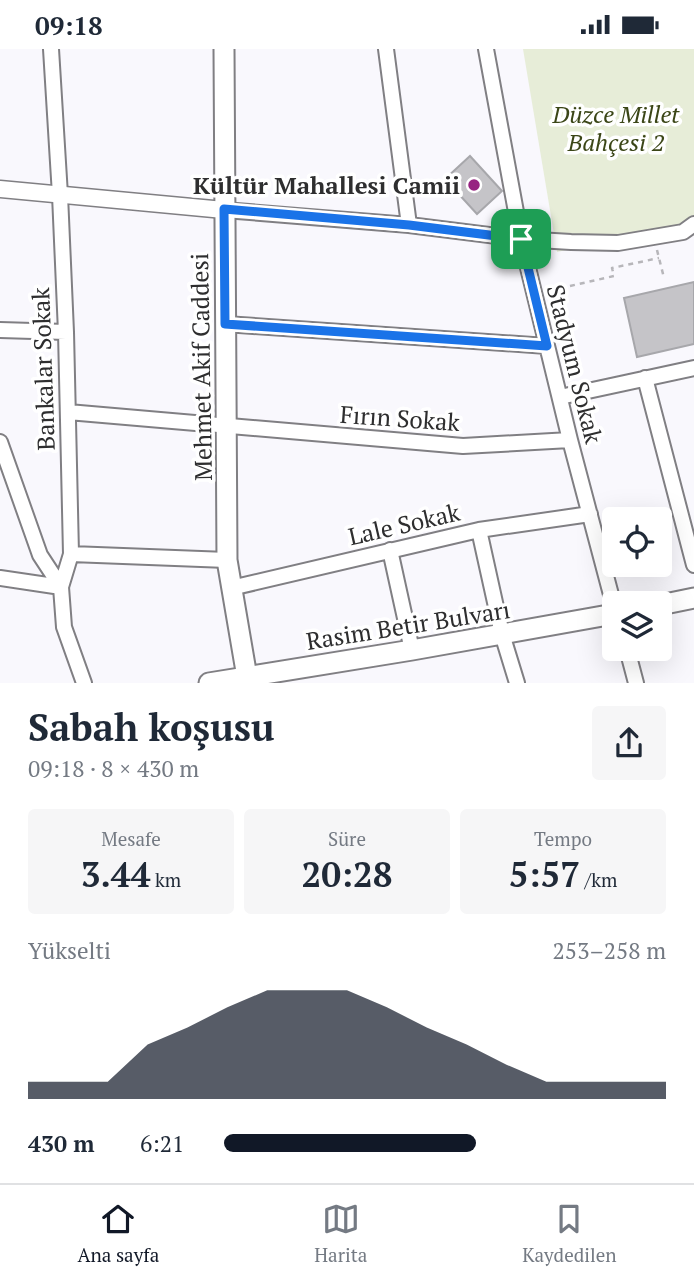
<!DOCTYPE html>
<html lang="tr">
<meta charset="utf-8">
<style>
body{margin:0;font-family:"PT Serif",serif;background:#f6f6f7;color:#1f2937;height:100vh;display:flex;flex-direction:column;font-size:26px;white-space:nowrap}
*{box-sizing:border-box;margin:0}
p{font-size:23px;color:#747a83}
.icon{flex:none;width:38px;height:38px;fill:none;stroke:currentColor;stroke-width:2;stroke-linecap:round;stroke-linejoin:round}
.map{position:relative;height:634px;overflow:hidden}
.side{display:flex;flex-direction:column;background:#fff;flex:1}
.side>*{flex:none}
.fabs{position:absolute;left:602px;top:458px;display:grid;gap:14px}
.fabs a{display:grid;place-items:center;width:70px;height:70px;border-radius:7px;background:#fff;box-shadow:0 7px 28px #0002;font-size:35px}
.pin{position:absolute;display:grid;place-items:center;width:60px;height:60px;color:#fff;margin:-30px;border-radius:14px;box-shadow:0 4px 10px #0006}
.round{display:grid;place-items:center;flex:none;width:74px;height:74px;border-radius:7px;background:#f6f6f7}
.summary{display:flex;align-items:center;justify-content:space-between;height:119px;padding:0 28px}
h1{font-size:38px;font-weight:700;line-height:52px}
.metrics{display:grid;grid-template-columns:repeat(3,1fr);gap:10px;height:119px;padding:7px 28px}
.metrics div{display:grid;align-content:center;border-radius:7px;background:#f6f6f7;text-align:center}
.metrics b{font-size:35px;font-weight:700}
.metrics small{font-size:19px;font-weight:400}
.metrics p{font-size:19px}
.chart{height:196px;padding:14px 28px}
.chart p{display:flex;justify-content:space-between}
.chart svg{width:100%;height:126px;margin-top:7px;fill:#111827;opacity:.7}
ul{padding:0 28px;list-style:none;font-size:23px}
li{display:grid;grid-template-columns:112px 84px 1fr;align-items:center;height:52px}
li i{height:18px;border-radius:9px;background:#111827}
.status{display:flex;justify-content:space-between;align-items:center;height:49px;padding:0 35px;background:#fff;direction:ltr}
.status svg{height:19px;fill:currentColor}
.dock{display:flex;justify-content:space-around;align-items:center;height:98px;border-top:2px solid #e0e1e3;background:#fff;font-size:19px;color:#747a83}
.dock a{display:grid;justify-items:center;gap:4px}
.dock .selected{color:#111827}
.map>svg:first-child{display:block}
</style>
<div class="status"><b>09:18</b><svg viewBox="0 0 49 12"><path d="M0 12V9h3v3zM5 12V6h3v6zM10 12V3h3v9zM15 12V0h3v12zM26 1h20v11H26zM47 4h2v5h-2z"/></svg></div>
<div class="map">
<svg width="694" height="634" viewBox="0 0 694 634">
<rect width="100%" height="100%" fill="#f9f8fd"/>
<!-- green -->
<path fill="#e7edd8" d="M523,0H694V175L557,203Z"/>
<!-- building -->
<path fill="#c5c4c8" stroke="#a7a7ab" stroke-width="2" d="M470,107L502,142L477,165L445,130Z
M694,233V295L637,308L624,249Z"/>
<g fill="none" stroke-linecap="round" stroke-linejoin="round">
<defs>
<path id="minor" d="M51,0L60,146L66,283L71,505L61,538L64,578L84,634
M386,0L409,176
M486,0L521,190L570,391L614,557
M224,161L409,176L521,190L571,193L618,194L683,183L694,175
M225,275L547,297
M0,281L66,283
M645,329L694,516
M560,348L694,319
M68,363L463,397L570,391
M0,393L40,506L61,538
M479,481L502,585L517,634
M390,501L412,601
M71,505L227,511
M0,529L61,538
M231,539L479,481L590,465
M627,600L636,634"/>
<path id="tertiary" d="M0,140L224,161"/>
<path id="secondary" d="M224,0L227,511L248,634
M660,556L694,549
M209,634L412,601L614,565"/>
</defs>
<!-- minor casing -->
<use href="#minor" stroke="#807f83" stroke-width="18"/>
<!-- tertiary casing -->
<use href="#tertiary" stroke="#807f83" stroke-width="19"/>
<!-- secondary casing -->
<use href="#secondary" stroke="#807f83" stroke-width="23"/>
<!-- path -->
<path stroke="#b7b6ba" stroke-width="2.5" stroke-dasharray="5 5" stroke-linecap="butt" d="M657,201L664,229
M570,237L614,227L612,219L659,209"/>
<!-- minor -->
<use href="#minor" stroke="#fff" stroke-width="14"/>
<!-- tertiary -->
<use href="#tertiary" stroke="#fff" stroke-width="16"/>
<!-- secondary -->
<use href="#secondary" stroke="#fff" stroke-width="19"/>
</g>
<g fill="none" stroke-linecap="round" stroke-linejoin="round">
<defs>
<path id="route" d="M224,160L409,176L521,190L547,297L225,275Z"/>
</defs>
<!-- route casing -->
<use href="#route" stroke="#fff" stroke-width="14"/>
<!-- route -->
<use href="#route" stroke="#1a73e8" stroke-width="9"/>
</g>
<!-- markers -->
<circle fill="#972381" stroke="#fff" stroke-width="2.5" cx="474" cy="136" r="7"/>
<g text-anchor="middle" dominant-baseline="central" stroke-width="7" stroke-linejoin="round" paint-order="stroke">
<!-- park labels -->
<g font-size="24" font-style="italic" fill="#3b4617" stroke="#fff">
<text x="616" y="65">Düzce Millet<tspan x="616" dy="28">Bahçesi 2</tspan></text>
</g>
<!-- poi labels -->
<g font-size="24" font-weight="bold" fill="#2e2e2f" stroke="#fff" text-anchor="end">
<text x="460" y="136">Kültür Mahallesi Camii</text>
</g>
<!-- street labels -->
<g font-size="24" fill="#2e2e2f" stroke="#fff">
<text transform="translate(575 315) rotate(76)">Stadyum Sokak</text>
<text transform="translate(201 318) rotate(-91)">Mehmet Akif Caddesi</text>
<text transform="translate(43 320) rotate(-92)">Bankalar Sokak</text>
<text transform="translate(400 369) rotate(4)">Fırın Sokak</text>
<text transform="translate(404 475) rotate(-13)">Lale Sokak</text>
<text transform="translate(408 576) rotate(-9)">Rasim Betir Bulvarı</text>
</g>
</g>
</svg>
<div class="fabs">
<a><svg class="icon" aria-label="locate" viewBox="0 0 24 24"><circle cx="12" cy="12" r="6"/><path d="M12 2v4M12 18v4M2 12h4M18 12h4"/></svg></a>
<a><svg class="icon" aria-label="layers" viewBox="0 0 24 24"><path d="M12 4l9 5-9 5-9-5zM3 14l9 5 9-5"/></svg></a>
</div>
<div class="pin" style="left:521px;top:190px;background:#1e9e55"><svg class="icon" aria-label="arrive" viewBox="0 0 24 24"><path d="M6 21V4h12l-3 4 3 4H6"/></svg></div>
</div>
<section class="side">
<div class="summary"><div><h1>Sabah koşusu</h1><p>09:18 · 8 × 430 m</p></div><a class="round"><svg class="icon" aria-label="share" viewBox="0 0 24 24"><path d="M12 15V3M7 8l5-5 5 5M5 13v7h14v-7"/></svg></a></div>
<div class="metrics">
<div><p>Mesafe</p><b>3.44<small> km</small></b></div>
<div><p>Süre</p><b>20:28</b></div>
<div><p>Tempo</p><b>5:57<small> /km</small></b></div>
</div>
<div class="chart"><p><span>Yükselti</span>253–258 m</p>
<svg viewBox="0 0 160 44" preserveAspectRatio="none"><path d="M0 44V38L10 38L20 38L30 25L40 19L50 12L60 6L70 6L80 6L90 12L100 19L110 25L120 32L130 38L140 38L150 38L160 38V44z"/></svg>
</div>
<ul>
<li><b>430 m</b>6:21<i style="width:57%"></i></li>
</ul>
</section>
<nav class="dock">
<a class="selected"><svg class="icon" aria-label="home" viewBox="0 0 24 24"><path d="M3 11l9-7 9 7M6 9v11h12V9"/></svg>Ana sayfa</a>
<a><svg class="icon" aria-label="map" viewBox="0 0 24 24"><path d="M3 6l6-2 6 2 6-2v14l-6 2-6-2-6 2zM9 4v14M15 6v14"/></svg>Harita</a>
<a><svg class="icon" aria-label="saved" viewBox="0 0 24 24"><path d="M7 4h10v16l-5-4-5 4z"/></svg>Kaydedilen</a>
</nav>
